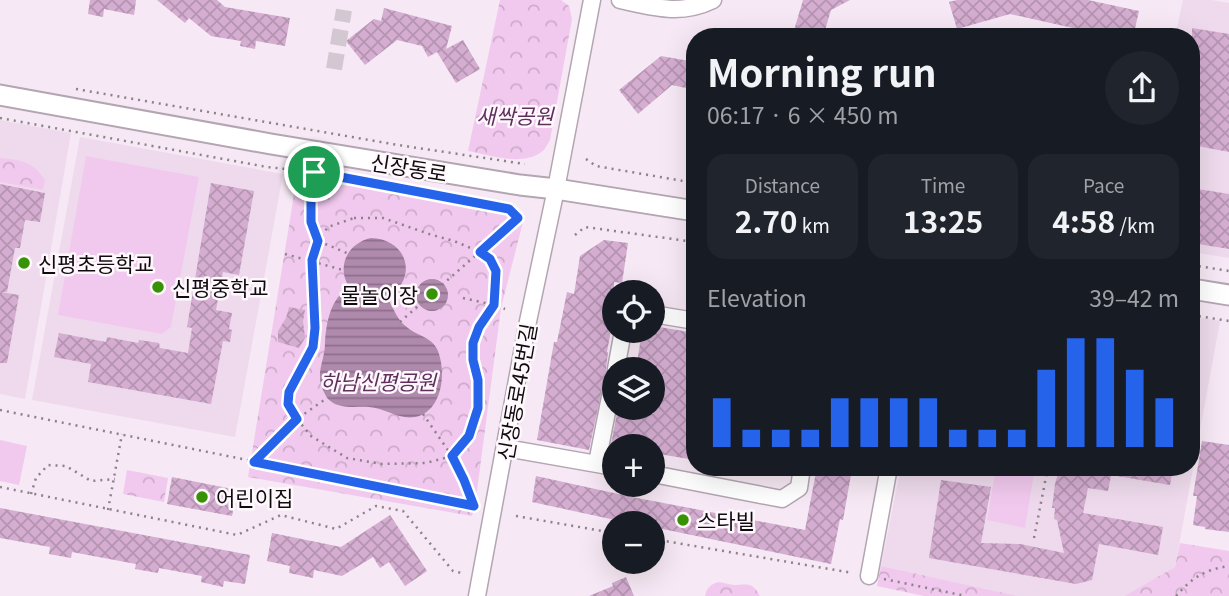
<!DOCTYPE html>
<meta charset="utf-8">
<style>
body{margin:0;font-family:Georgia,"Noto Sans KR",serif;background:#20242c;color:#f1f3f6;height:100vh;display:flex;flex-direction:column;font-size:26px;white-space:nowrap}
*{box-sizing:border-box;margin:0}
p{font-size:23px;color:#9ea1a6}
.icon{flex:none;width:38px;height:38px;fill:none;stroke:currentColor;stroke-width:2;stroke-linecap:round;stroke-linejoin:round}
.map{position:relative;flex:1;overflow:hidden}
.sheet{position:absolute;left:686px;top:28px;width:514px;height:448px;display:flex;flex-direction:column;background:#171b24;border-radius:28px;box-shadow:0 7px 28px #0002}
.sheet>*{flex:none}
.buttons{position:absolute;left:602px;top:280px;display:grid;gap:14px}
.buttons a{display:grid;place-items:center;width:63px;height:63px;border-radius:50%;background:#171b24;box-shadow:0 7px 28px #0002;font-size:35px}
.pin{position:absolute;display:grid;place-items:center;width:60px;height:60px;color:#fff;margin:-30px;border:4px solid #fff;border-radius:50%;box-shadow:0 2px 7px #0007}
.round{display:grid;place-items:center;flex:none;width:74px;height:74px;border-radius:37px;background:#20242c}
.head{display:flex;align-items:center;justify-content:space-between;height:119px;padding:0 21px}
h1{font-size:38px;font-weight:700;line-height:52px}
.stats{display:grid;grid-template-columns:repeat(3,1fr);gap:10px;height:119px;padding:7px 21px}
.stats div{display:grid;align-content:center;border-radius:18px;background:#20242c;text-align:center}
.stats b{font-size:30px;font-weight:700}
.stats small{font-size:19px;font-weight:400}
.stats p{font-size:19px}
.chart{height:196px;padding:14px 21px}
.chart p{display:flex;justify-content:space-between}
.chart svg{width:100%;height:126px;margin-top:7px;stroke:#2563eb;stroke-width:6}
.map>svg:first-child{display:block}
</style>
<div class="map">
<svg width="1229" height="596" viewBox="0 0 1229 596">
<defs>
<pattern id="park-crowns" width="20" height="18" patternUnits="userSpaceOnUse" patternTransform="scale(1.75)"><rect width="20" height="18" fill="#f1c9ee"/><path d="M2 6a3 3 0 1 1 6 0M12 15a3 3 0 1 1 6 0" fill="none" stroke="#cdabcb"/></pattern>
<pattern id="water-rules" width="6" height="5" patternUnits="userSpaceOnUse" patternTransform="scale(1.75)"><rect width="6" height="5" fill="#af8aad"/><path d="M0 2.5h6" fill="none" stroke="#8d6f8b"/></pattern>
<pattern id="building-cross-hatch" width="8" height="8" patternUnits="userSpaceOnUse" patternTransform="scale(1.75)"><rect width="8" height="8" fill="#d4add1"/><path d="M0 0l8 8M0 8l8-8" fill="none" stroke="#b594b2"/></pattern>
</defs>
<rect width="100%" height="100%" fill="#f6e8f4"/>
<!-- built -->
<path fill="#eedaec" d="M1183,0H1212L1229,3V258L1192,252V37H1175Z
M0,120L71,133L25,399L0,394Z
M80,137L283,174L235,437L32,400Z
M1192,316L1220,321L1175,567L1124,596H1018L881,566L901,467H1192Z"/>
<!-- grass -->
<path fill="#f1c9ee" d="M86,156L199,177L171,327L162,334L58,315Z
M0,440L27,446L19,485L0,481Z
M995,467H1035L1025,528L987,520L996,468Z"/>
<!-- park -->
<path fill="url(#park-crowns)" d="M500,0H561L569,6L572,19L550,140C547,145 545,150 540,153C520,166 490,155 468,151Z
M0,158C21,160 33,161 45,180L43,190L0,182Z
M299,164L504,205L516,209L524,218L501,308L475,506L472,516L248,477Z
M127,470L168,478L164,502L123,494Z
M1180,543L1229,551V596H1124L1175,567Z
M881,566L1018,596H924L877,586Z
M719,582C720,582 732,585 733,585C747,585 752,581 760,596H705C707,587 711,584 719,582Z"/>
<!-- water -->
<path fill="url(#water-rules)" d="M371,238C408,239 419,279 387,298C394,308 397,321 408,328C418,336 431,337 437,349C447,370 443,412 415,417C399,420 385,408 369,407C355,406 339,410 328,399C326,397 324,392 323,390C315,372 325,361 325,343C326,322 331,298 349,287C336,266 348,243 371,238Z
M416 295a16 16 0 1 1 32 0a16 16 0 1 1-32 0Z"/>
<!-- building -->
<path fill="url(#building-cross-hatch)" d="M90,0H136L134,15L104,9L103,17L88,14Z
M157,0H217L225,7L290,18L285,46L256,41L255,49L240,46L241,41L211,36L189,18L185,23Z
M803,0H850L831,10L823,37H792Z
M957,0H1088L1139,11L1133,37H1113L1010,14L957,29L949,2Z
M384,8L452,26L446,49L463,40L480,69L456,83L437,52L428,57L422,46L397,40L365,65L346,41L374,19L381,21Z
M1192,28L1229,34V152L1192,145Z
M661,56L695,62V90L672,85L638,114L619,90Z
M211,183L254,191L239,275L223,272L216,310L232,313L229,329L232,330L230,342L223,341L211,404L88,382L91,364L54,357L59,333L106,342L107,337L138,343L139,340L159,343L160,348L188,353L192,328L187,327Z
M0,184L45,193L40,222L25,220L20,248H15L7,292H1L19,295L7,363H0Z
M1192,188L1229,194V249L1198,244L1199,237L1192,236Z
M604,240L628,243L622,283L614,282V314L607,352H608L606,370L589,450L537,440L554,342H557L567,292L574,294L580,256Z
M289,307L305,310L303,321L305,338L299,348L278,342V331L286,318Z
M653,326L695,333V381L688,421L695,422V460L653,453V446H622L611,444L618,408L653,414V369H636L642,331H653Z
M1202,441L1229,445V532L1205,529V527L1193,525L1197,496H1193Z
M817,467L852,469L843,520L840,519L831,564L653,527V523H629L532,502L536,476L632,497L805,530Z
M1060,467H1173L1170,485L1111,475L1108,491L1088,488L1083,513L1163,527L1158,555L1099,544L1092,580L1076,584L929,558L941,480L991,487L981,543L1020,544L1064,553L1057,520L1054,519L1055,508H1052L1055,484Z
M172,477L237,490L232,516L167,504Z
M0,508L250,555L245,584L224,581L223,587L201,582L202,576L159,568L158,573L135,569L136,564L72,552L71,558L49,554L50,547L0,538Z
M390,515L427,571L405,586L389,562L380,568L373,557L342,576L314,570L313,578L289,573L290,566L267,561L272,533L341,547Z
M626,577L634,596H589L613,586L612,583Z"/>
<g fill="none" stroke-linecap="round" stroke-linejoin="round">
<!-- minor-tunnel -->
<path stroke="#d3c7d2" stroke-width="16" stroke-dasharray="16 8" stroke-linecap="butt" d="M334,69L344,10"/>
<defs>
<path id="minor" d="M620,0C653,7 680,16 713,0
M653,314L695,321
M616,369L623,331
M506,448L614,467
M597,463L614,376
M653,474L782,499L799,488L802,467
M869,576L889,467
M477,596L527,326L556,189L592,0"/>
<path id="major" d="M0,95L271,144L520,185L556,189L695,211
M1192,289L1229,295"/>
</defs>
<!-- minor casing -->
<use href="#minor" stroke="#b3a6b2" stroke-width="19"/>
<!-- major casing -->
<use href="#major" stroke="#b3a6b2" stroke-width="23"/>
<!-- path -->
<path stroke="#8b828a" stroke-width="2.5" stroke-dasharray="2 5" stroke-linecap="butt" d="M76,89L398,145L525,164
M0,118L267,167L314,172L509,209L518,218L520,222
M586,159L596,166L695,183
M314,173C311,201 307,213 318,241L347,253
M354,218H383L432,235L454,241L480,252L490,259L496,270L494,305L479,327L473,343V360L478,380V408L469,436L452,456L426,463L382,464L347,458L311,436L297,419L288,404L289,392L313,347L315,299L312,260L318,241L328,227Z
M575,235L585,227L695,242
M285,254L343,270
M1192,265L1229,271
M463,298L494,305L505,309
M1192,315L1229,321
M400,322L518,218
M0,410L475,506
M423,414L452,456L465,480L474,506
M254,462L297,419L327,398
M0,487L237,535L281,515L336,529L376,506L403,511L453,571L462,573
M31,494L36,478L48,465L66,466L91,481L115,479
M108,510L122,434
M516,516L614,533
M1034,538L1048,467
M653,539L853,573
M884,579L966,596
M1176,596C1193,577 1204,570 1229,566"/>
<!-- minor -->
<use href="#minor" stroke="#fff" stroke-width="16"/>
<!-- major -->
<use href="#major" stroke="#fff" stroke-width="19"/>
</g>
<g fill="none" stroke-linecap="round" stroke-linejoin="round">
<defs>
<path id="route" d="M314,172L509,209L518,218L480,252L490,259L496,271L494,305L479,327L473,343V360L478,380V408L469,436L452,456L464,480L474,506L254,462L297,419L288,404L289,392L313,347L315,328L312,260L318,241L311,222V196Z"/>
</defs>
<!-- route casing -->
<use href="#route" stroke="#fff" stroke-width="14"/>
<!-- route -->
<use href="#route" stroke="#2563eb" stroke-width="9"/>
</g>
<!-- markers -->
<g fill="#389205" stroke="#fef8fd" stroke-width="2.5">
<circle cx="24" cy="263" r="7"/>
<circle cx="158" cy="287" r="7"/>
<circle cx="432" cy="294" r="7"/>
<circle cx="202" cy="497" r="7"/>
<circle cx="683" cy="520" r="7"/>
</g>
<g text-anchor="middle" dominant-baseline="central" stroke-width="5" stroke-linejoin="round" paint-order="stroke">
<!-- park labels -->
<g font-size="21" font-style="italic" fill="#5f2e5d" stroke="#fef8fd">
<text x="515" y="115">새싹공원</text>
<text x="378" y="381">하남신평공원</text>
</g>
<!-- street labels -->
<g font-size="21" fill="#0f0a0e" stroke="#fef8fd">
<text transform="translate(409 167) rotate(9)">신장동로</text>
<text transform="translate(516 392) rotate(-80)">신장동로45번길</text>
</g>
<!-- poi labels -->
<g font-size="21" fill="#0f0a0e" stroke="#fef8fd" text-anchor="start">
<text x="38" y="263">신평초등학교</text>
<text x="172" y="287">신평중학교</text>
<text x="418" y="294" text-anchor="end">물놀이장</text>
<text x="216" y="497">어린이집</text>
<text x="697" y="520">스타빌</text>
</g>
</g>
</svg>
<div class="buttons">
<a><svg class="icon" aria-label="locate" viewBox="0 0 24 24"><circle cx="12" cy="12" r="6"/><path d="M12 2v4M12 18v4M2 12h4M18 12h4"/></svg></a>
<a><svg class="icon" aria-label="layers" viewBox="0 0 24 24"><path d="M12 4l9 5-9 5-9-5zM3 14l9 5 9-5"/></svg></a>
<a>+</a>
<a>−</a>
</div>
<div class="pin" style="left:314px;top:172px;background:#1e9e55"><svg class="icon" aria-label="arrive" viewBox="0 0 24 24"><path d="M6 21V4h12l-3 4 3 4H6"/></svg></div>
<section class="sheet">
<div class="head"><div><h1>Morning run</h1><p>06:17 · 6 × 450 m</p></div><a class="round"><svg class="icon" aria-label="share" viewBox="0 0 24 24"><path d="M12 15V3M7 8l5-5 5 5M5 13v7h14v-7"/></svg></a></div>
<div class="stats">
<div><p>Distance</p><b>2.70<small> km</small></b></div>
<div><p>Time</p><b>13:25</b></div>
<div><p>Pace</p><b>4:58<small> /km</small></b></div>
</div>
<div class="chart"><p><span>Elevation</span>39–42 m</p>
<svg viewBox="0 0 160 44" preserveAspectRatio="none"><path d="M5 44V27M15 44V38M25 44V38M35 44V38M45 44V27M55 44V27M65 44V27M75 44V27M85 44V38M95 44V38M105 44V38M115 44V17M125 44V6M135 44V6M145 44V17M155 44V27"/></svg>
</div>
</section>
</div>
